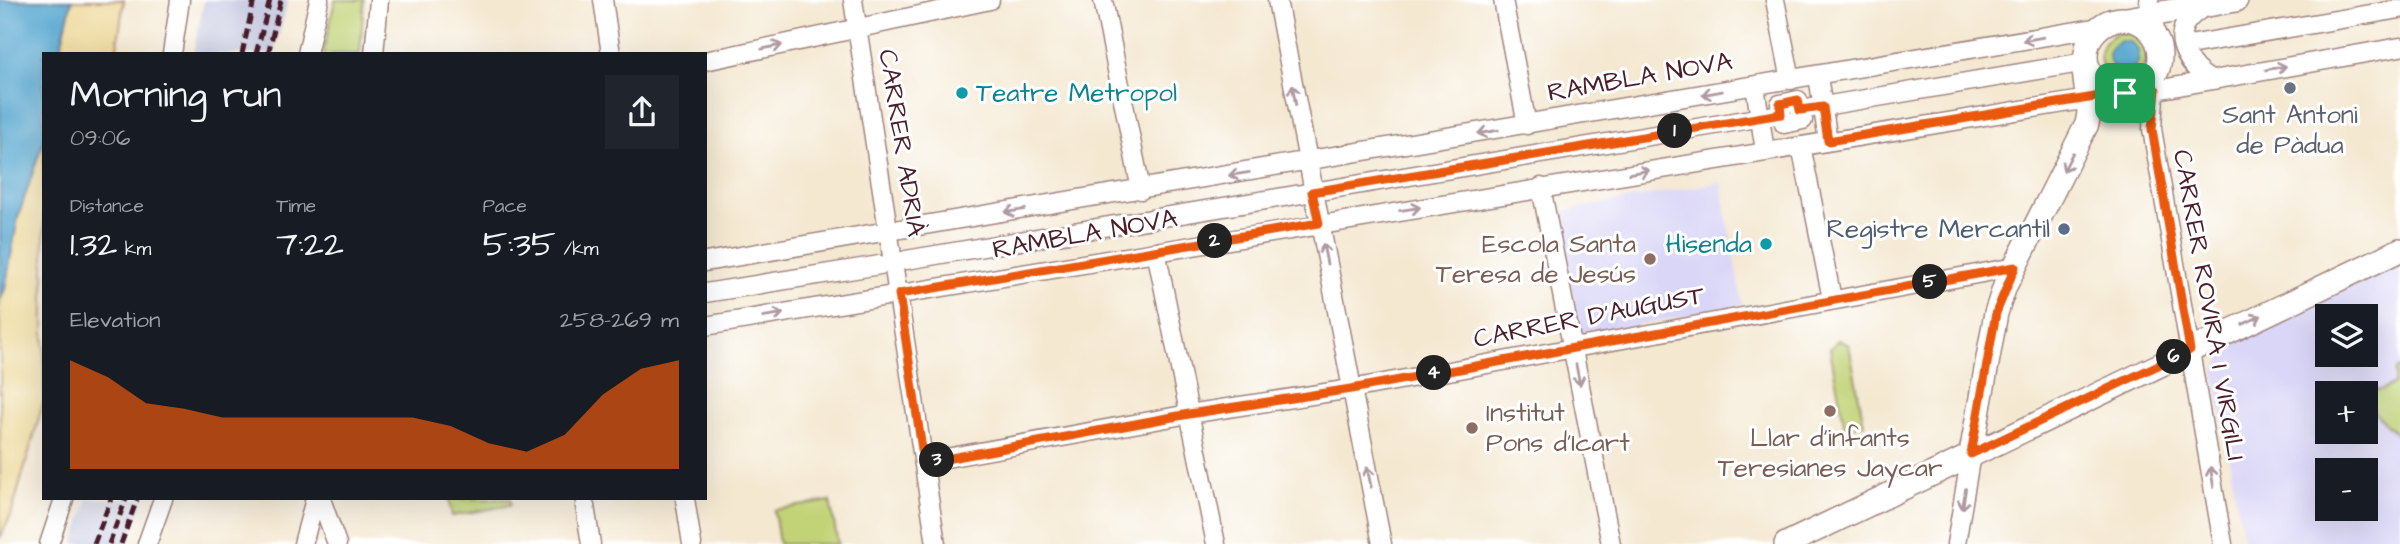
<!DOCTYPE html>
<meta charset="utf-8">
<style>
body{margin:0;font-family:"Architects Daughter",sans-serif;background:#20242c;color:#f1f3f6;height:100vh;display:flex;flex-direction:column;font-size:26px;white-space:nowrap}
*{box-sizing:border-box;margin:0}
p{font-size:23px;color:#9ea1a6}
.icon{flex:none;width:38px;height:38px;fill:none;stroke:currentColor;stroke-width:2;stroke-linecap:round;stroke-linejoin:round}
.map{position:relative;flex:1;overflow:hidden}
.panel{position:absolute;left:42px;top:52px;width:665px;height:448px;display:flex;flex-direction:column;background:#171b24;border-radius:0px;box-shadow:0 7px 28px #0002}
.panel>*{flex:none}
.controls{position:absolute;left:2315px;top:304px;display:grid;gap:14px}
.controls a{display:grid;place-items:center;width:63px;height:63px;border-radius:0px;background:#171b24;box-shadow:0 7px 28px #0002;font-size:35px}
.pin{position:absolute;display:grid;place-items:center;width:60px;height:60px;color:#fff;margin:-30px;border-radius:14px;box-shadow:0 4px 10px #0006}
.km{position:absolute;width:35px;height:35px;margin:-18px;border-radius:50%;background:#222;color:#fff;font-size:19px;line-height:35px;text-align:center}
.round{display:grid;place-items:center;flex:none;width:74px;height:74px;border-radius:0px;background:#20242c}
.summary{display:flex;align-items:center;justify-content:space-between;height:119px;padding:0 28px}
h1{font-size:38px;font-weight:600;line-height:52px}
.metrics{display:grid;grid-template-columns:repeat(3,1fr);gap:10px;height:119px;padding:7px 28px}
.metrics div{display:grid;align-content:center}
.metrics b{font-size:35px;font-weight:600}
.metrics small{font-size:19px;font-weight:400}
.metrics p{font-size:19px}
.chart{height:196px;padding:14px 28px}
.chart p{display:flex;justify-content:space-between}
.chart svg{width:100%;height:126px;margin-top:7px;fill:#ea580c;opacity:.7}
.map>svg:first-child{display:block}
</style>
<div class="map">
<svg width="2400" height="544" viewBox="0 0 2400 544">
<rect width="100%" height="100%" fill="#fff"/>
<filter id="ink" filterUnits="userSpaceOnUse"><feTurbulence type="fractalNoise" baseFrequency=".0143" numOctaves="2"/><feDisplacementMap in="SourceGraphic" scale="14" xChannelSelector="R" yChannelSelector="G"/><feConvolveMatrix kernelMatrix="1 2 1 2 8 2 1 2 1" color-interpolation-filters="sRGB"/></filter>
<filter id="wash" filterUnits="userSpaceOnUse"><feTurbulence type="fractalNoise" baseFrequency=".00686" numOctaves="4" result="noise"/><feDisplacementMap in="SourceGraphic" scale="28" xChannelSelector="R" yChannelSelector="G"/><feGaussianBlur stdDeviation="1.57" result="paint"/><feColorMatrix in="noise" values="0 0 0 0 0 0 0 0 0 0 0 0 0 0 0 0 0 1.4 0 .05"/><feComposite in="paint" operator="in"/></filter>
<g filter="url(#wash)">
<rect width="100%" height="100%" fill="#f4e8d1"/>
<!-- built -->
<path fill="#dad6f7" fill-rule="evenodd" d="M1721,182L1742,305L1580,336L1557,212Z
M2400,263V544H2244L2214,372L2230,344ZM2328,317H2366V355H2328ZM2328,394H2366V432H2328ZM2328,471H2366V509H2328Z"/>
<!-- industrial -->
<path fill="#c0c2dd" d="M204,0H288L274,54H193Z
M88,499H144L128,544H74Z"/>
<!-- green -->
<path fill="#c1d376" stroke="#867950" stroke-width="2" d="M335,0H364L360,54H323Z
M2100 56a23 23 0 1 1 46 0a23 23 0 1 1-46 0Z
M1838,340L1849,345L1864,424L1845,428L1830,349Z
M2400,368V437L2366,405V394L2351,391L2365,385L2379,391L2394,384L2396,370Z
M449,499H510L511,505L452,516Z
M830,501L838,544H779L774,510Z"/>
<!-- sand -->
<path fill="#eeda9e" stroke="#9c7c64" stroke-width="2" d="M72,0H124L116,54H59Z
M44,139V400L11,515L0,538V301L5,289L18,217Z"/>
<!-- water -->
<path fill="#55a6cf" stroke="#50627d" stroke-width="2" d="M0,0H72L59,54H44V139L18,217L5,289L0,301Z
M2109 56a15 15 0 1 1 30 0a15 15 0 1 1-30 0Z"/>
</g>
<g filter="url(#ink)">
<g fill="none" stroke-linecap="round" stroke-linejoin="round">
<defs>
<path id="street" d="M603,0L611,54
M853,0L936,544
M1103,0L1141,190
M1277,0L1382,544
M1503,0L1527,125
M1775,0L1791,80
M2149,0L2157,40
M2207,5C2201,9 2193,14 2188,20C2171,41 2191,68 2209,79
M2183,46L2400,9
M172,54L180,0
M307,54L319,0
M374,54L379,0
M705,61L990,0
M2155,75L2152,129L2223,544
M1818,76L1828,141
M1755,86L1765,151
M2137,90H2156L2400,47
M1798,100L1803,120L1784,124L1780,104Z
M1800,110L2074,64
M1801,146L1832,299
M1541,187L1611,544
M1156,251L1216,544
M906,260L1781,114
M705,262L2100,27
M705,293L880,265
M705,326L2125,93
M924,462L1189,414L1351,389L2015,267
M321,499L337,544
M685,499L692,544
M585,506L591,544
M49,544L64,499
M147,544L163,499
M303,544L315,499
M1956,544L1971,454"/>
<path id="secondary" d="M2127,19L2236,0
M2086 56a37 37 0 1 1 74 0a37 37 0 1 1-74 0Z
M1971,454L1996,313L2005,286L2087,124L2089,113L2083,62L2086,55
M1786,544L2400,250"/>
</defs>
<!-- street casing -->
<use href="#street" stroke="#9f847e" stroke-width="21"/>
<!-- secondary casing -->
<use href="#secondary" stroke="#9f847e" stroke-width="26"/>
<!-- street -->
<use href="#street" stroke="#fff" stroke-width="18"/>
<!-- secondary -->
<use href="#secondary" stroke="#fff" stroke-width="23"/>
<!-- rail -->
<path stroke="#4a1f2b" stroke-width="5" stroke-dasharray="10 5" stroke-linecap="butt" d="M242,54L254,0
M256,54L270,0
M268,54L281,0
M94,544L111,499
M109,544L126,499
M121,544L137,499"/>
</g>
<!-- one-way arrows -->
<defs><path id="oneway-shaft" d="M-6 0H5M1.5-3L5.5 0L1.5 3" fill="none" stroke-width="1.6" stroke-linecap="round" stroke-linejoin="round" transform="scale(1.75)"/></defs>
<g stroke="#ae9aa0">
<use href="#oneway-shaft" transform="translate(2033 39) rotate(170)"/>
<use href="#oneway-shaft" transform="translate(772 47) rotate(-12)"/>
<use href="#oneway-shaft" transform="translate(2276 68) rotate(-10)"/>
<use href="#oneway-shaft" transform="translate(1712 93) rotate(170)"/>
<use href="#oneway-shaft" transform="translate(1294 95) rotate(-100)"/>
<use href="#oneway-shaft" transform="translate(1488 132) rotate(170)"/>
<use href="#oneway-shaft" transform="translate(2068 162) rotate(117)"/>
<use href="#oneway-shaft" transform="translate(1639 172) rotate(-9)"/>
<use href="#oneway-shaft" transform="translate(1239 174) rotate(171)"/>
<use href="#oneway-shaft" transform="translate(1410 209) rotate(-9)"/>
<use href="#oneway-shaft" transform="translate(1015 211) rotate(171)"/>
<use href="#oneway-shaft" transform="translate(1325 254) rotate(-101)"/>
<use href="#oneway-shaft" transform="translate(773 315) rotate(-9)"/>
<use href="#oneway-shaft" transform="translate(2252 320) rotate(-25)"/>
<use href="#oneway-shaft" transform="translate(1578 375) rotate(79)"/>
<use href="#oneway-shaft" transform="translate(1369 477) rotate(-102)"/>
<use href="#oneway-shaft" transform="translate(2212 477) rotate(-99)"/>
<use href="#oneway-shaft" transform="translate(1964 499) rotate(99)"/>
</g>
</g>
<g fill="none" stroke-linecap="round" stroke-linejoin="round" filter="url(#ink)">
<defs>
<path id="route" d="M2137,90H2156L2152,129L2190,350L1971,454L1996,313L2015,267L1351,389L1189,414L924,463L899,294L1319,223L1312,192L1781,114L1780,104L1798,100L1800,110L1823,107L1828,141Z"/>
</defs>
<!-- route casing -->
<use href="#route" stroke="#fff" stroke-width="14"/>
<!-- route -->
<use href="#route" stroke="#ea580c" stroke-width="9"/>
</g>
<!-- markers -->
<circle fill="#6b7280" stroke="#fff" stroke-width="2.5" cx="2290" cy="88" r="7"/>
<g fill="#0f9aa8" stroke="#fff" stroke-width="2.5">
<circle cx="962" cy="93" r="7"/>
<circle cx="1766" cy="244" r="7"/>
</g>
<circle fill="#5c6f8a" stroke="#fff" stroke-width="2.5" cx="2064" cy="229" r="7"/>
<g fill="#8d6e63" stroke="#fff" stroke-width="2.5">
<circle cx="1650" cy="259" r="7"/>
<circle cx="1830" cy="411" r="7"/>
<circle cx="1472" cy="428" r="7"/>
</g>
<g text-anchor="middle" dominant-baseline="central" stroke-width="6" stroke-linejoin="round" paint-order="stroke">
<!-- street labels -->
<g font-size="26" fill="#4a1f2b" stroke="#fff">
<text transform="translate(1640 77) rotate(-10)">RAMBLA NOVA</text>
<text transform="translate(902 143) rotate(81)">CARRER ADRIÀ</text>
<text transform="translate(1085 234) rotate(-10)">RAMBLA NOVA</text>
<text transform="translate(2209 305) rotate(80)">CARRER ROVIRA I VIRGILI</text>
<text transform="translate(1589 317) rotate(-11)">CARRER D'AUGUST</text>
</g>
<!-- culture labels -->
<g font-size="26" fill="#0d838f" stroke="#fff" text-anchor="start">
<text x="976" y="93">Teatre Metropol</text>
<text x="1752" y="244" text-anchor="end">Hisenda</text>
</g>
<!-- worship labels -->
<g font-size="26" fill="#5b616d" stroke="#fff">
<text x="2290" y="115">Sant Antoni<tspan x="2290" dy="30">de Pàdua</tspan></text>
</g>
<!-- service labels -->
<g font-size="26" fill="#4e5e75" stroke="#fff" text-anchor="end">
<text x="2050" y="229">Registre Mercantil</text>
</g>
<!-- education labels -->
<g font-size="26" fill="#785e54" stroke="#fff" text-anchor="end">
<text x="1636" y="244">Escola Santa<tspan x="1636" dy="30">Teresa de Jesús</tspan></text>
<text x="1486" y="413" text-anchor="start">Institut<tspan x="1486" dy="30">Pons d'Icart</tspan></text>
<text x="1830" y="438" text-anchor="middle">Llar d'infants<tspan x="1830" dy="30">Teresianes Jaycar</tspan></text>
</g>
</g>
</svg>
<div class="controls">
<a><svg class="icon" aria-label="layers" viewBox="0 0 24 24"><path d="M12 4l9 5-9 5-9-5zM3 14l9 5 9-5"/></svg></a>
<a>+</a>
<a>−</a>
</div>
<div class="pin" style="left:2125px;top:93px;background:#1e9e55"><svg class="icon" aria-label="arrive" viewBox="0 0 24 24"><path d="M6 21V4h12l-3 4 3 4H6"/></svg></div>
<b class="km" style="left:1675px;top:131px">1</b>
<b class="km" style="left:1215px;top:241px">2</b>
<b class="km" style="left:937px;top:460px">3</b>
<b class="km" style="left:1434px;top:373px">4</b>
<b class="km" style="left:1930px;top:282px">5</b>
<b class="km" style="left:2174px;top:357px">6</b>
<section class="panel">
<div class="summary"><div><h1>Morning run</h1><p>09:06</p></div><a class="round"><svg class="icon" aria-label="share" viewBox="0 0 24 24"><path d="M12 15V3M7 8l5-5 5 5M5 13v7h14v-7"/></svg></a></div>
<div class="metrics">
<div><p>Distance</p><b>1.32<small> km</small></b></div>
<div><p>Time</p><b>7:22</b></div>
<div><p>Pace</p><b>5:35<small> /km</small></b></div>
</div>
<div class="chart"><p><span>Elevation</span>258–269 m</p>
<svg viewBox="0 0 160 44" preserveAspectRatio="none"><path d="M0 44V6L10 12L20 21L30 23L40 26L50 26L60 26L70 26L80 26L90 26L100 29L110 35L120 38L130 32L140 18L150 9L160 6V44z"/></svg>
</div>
</section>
</div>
